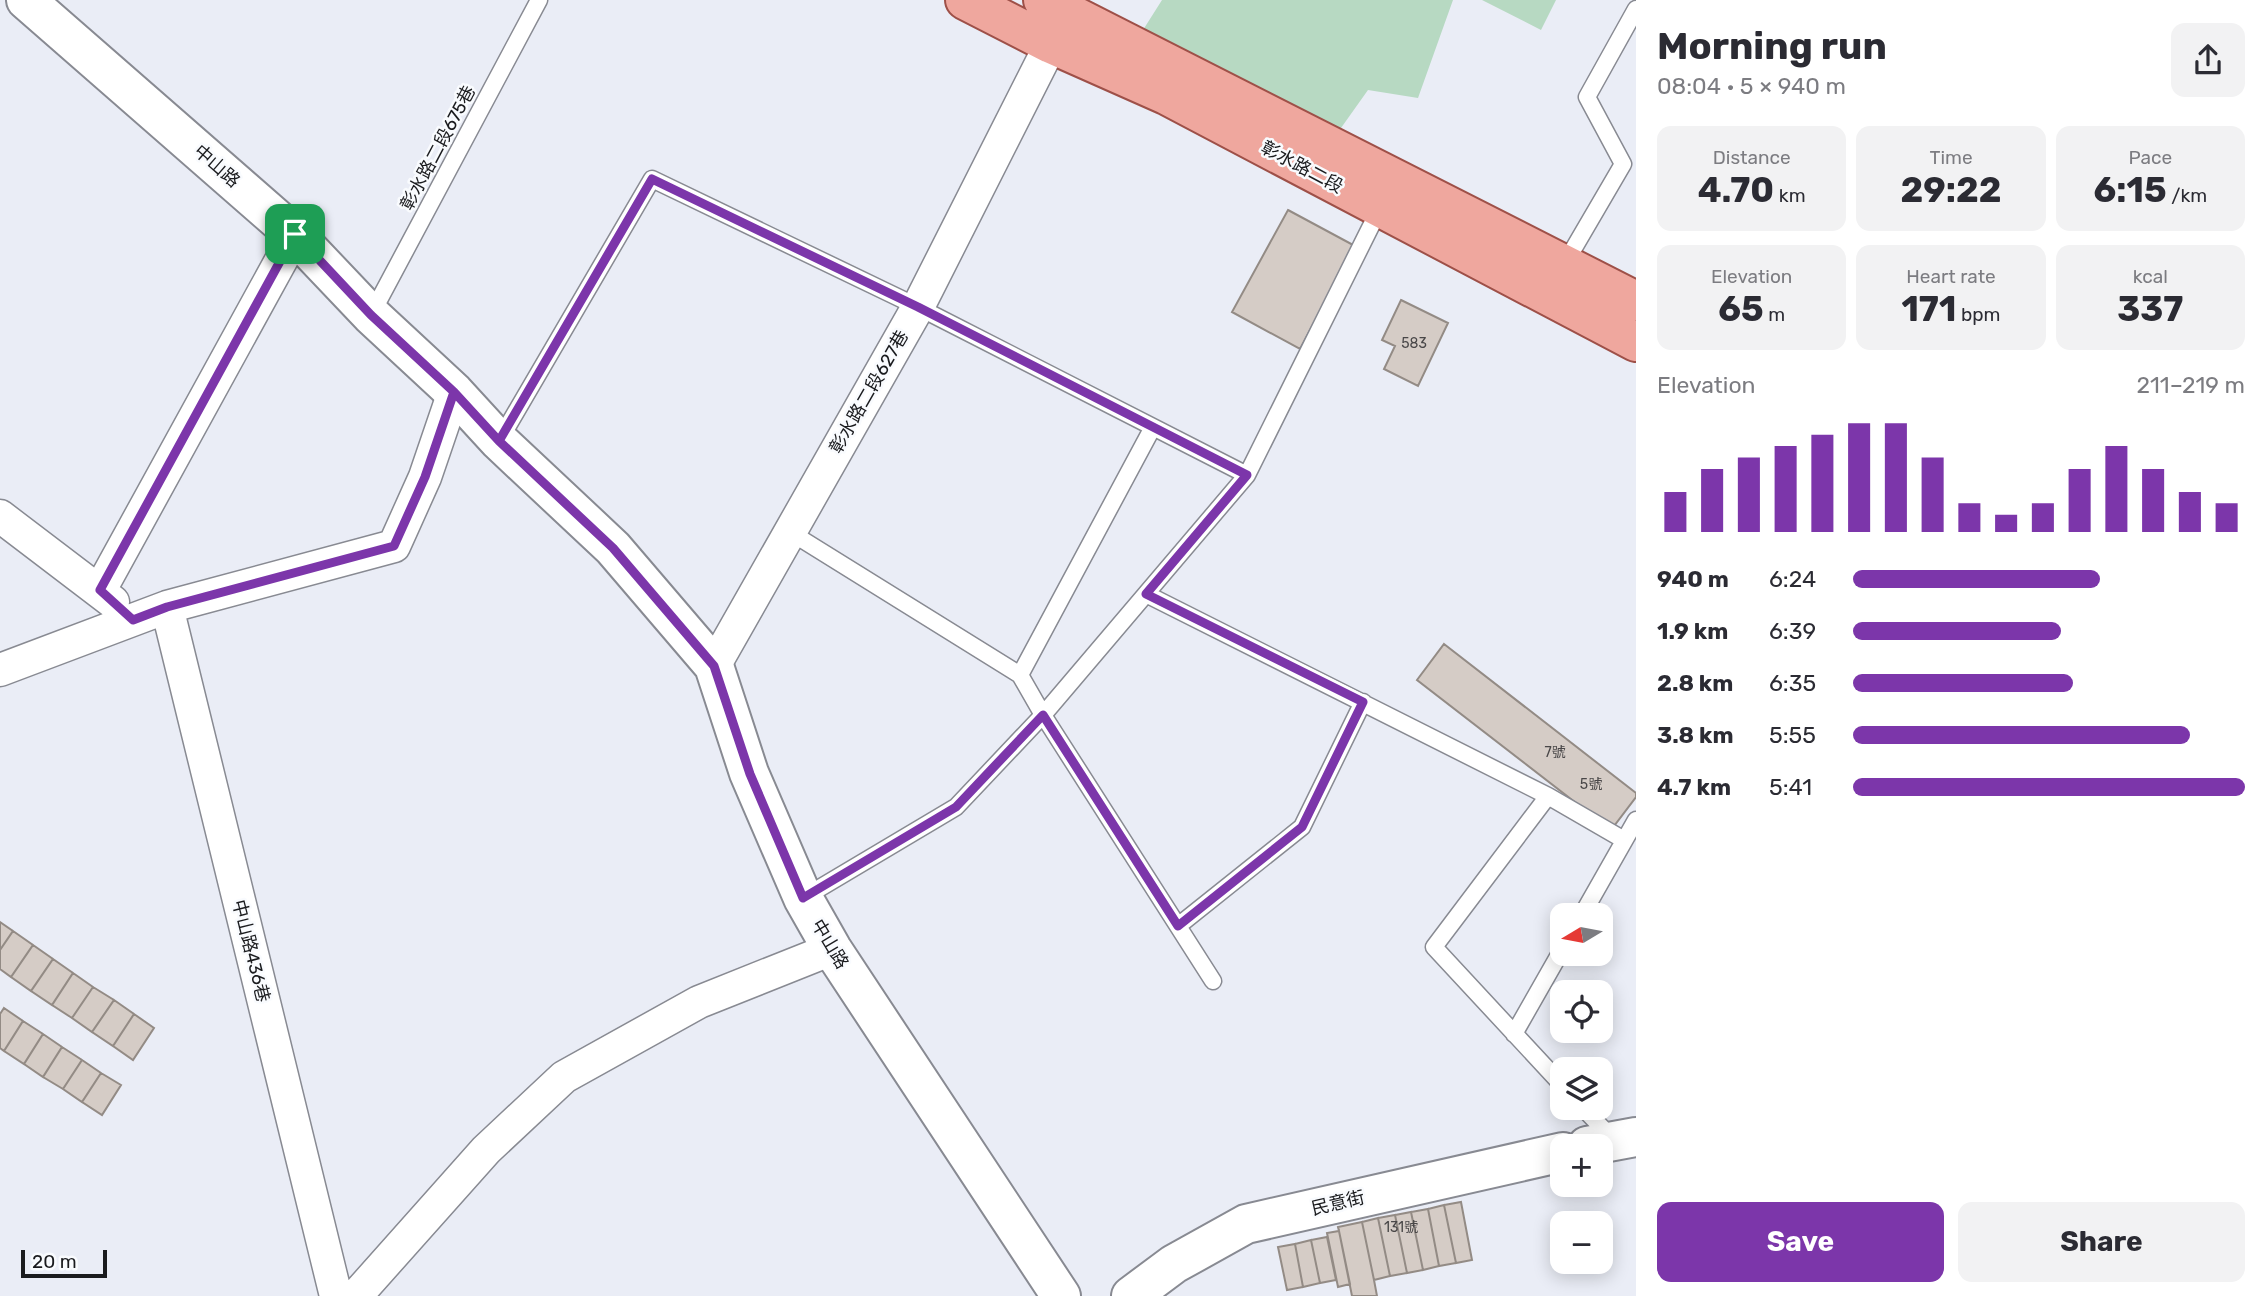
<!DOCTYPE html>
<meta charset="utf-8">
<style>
body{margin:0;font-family:Rubik,"Noto Sans TC",sans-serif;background:#f2f2f3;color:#2b2b33;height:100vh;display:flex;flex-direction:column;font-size:26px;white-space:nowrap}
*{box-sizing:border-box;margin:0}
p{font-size:23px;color:#7c7c81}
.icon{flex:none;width:38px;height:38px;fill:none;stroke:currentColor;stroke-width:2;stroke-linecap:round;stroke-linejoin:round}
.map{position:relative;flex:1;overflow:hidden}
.sheet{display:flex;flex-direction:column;background:#fff;width:630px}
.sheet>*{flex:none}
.needle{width:46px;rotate:260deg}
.buttons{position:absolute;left:1550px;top:903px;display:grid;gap:14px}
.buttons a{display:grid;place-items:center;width:63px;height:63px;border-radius:14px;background:#fff;box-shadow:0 4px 18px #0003;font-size:35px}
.scale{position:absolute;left:21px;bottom:18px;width:86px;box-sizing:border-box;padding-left:7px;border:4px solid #1a1b1e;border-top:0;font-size:19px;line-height:24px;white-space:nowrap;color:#1a1b1e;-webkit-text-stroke:5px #f9fbfe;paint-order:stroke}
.pin{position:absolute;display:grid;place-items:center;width:60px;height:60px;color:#fff;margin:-30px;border-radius:14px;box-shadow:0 4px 10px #0006}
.round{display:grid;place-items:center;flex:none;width:74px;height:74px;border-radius:14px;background:#f2f2f3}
.headline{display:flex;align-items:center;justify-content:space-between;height:119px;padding:0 21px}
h1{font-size:38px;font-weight:700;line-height:52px}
.figures{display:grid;grid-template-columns:repeat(3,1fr);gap:10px;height:119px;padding:7px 21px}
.figures div{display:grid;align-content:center;border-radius:14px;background:#f2f2f3;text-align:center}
.figures b{font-size:35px;font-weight:700}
.figures small{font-size:19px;font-weight:400}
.figures p{font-size:19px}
.chart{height:196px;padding:14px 21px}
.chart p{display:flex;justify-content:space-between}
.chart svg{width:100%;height:126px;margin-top:7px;stroke:#7c36aa;stroke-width:6}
.button{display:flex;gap:14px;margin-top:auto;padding:14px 21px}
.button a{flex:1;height:80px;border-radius:14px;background:#7c36aa;color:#fff;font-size:28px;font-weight:700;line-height:80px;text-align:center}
.button a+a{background:#f2f2f3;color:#2b2b33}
ul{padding:0 21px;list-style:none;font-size:23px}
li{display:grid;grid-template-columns:112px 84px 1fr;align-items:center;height:52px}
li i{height:18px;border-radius:9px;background:#7c36aa}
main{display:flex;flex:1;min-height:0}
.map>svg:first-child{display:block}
</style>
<main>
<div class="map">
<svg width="1636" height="1296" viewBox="0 0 1636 1296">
<rect width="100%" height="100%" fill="#eaedf6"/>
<!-- green -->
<path fill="#b7d9c2" d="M1162,0H1453L1418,98L1368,90L1336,135L1143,30Z
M1482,0H1556L1541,30Z"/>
<!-- building -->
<path fill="#d5ccc6" stroke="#938b85" stroke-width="2" d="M1288,210L1355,246L1300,349L1232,312Z
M1401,300L1448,323L1418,386L1384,369L1395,346L1382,340Z
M1444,644L1636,793V797L1611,830L1417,680Z
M0,922L13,931L0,950Z
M13,931L33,945L11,977L0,969V950Z
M33,945L53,959L31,991L11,977Z
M53,959L73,973L52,1005L31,991Z
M73,973L93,987L72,1018L52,1005Z
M93,987L114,1000L92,1032L72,1018Z
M114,1000L134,1014L113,1046L92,1032Z
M4,1008L23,1021L4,1051L0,1048V1014Z
M134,1014L154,1028L133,1060L113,1046Z
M23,1021L43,1034L24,1064L4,1051Z
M43,1034L62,1047L43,1077L24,1064Z
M62,1047L82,1060L63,1089L43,1077Z
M82,1060L101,1073L82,1102L63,1089Z
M101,1073L121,1085L102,1115L82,1102Z
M1461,1202L1472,1260L1456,1263L1444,1205Z
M1444,1205L1456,1263L1439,1266L1428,1209Z
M1428,1209L1439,1266L1423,1270L1411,1212Z
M1411,1212L1423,1270L1407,1273L1395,1215Z
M1395,1215L1407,1273L1390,1276L1378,1218Z
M1378,1218L1390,1276L1374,1280L1362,1222Z
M1362,1222L1374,1280L1377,1296H1352L1339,1231L1338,1227Z
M1339,1231L1350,1284L1338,1287L1327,1233Z
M1327,1237L1336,1280L1320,1283L1311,1240Z
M1311,1240L1320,1283L1303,1287L1295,1244Z
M1295,1244L1303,1287L1287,1290L1278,1247Z"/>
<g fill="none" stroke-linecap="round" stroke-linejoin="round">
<defs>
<path id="service" d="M1564,265L1623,164L1587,97L1636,9
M371,315L539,0
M499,441L652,179L918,307L1247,475
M790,532L1020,675L1043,715L1213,981
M1146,594L1548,796L1624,840
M1020,675L1153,427
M1548,796L1434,947L1563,1086
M803,898L956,807L1043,715L1247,475L1380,208
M1582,915L1636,820
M1178,926L1302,827L1363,702
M1514,1034L1563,948
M1583,1108L1612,1138"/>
<path id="minor" d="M0,516L113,602
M100,590L295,235
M167,607L336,1296
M714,666L918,307L1051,44L1065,25
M0,670L167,607L394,546L425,477L454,392
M356,1296L486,1150L564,1077L699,1002L832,949"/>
<path id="tertiary" d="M26,0L295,235L371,315L454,392L499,441L613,548L714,666L749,773L803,898L832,949L1061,1296
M1587,1146L1636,1137
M1131,1296L1174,1264L1246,1224L1563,1152"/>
<path id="primary" d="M965,0L1051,44L1166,95L1636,342
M1043,0L1636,301"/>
</defs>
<!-- service casing -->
<use href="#service" stroke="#888a92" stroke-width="19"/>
<!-- minor casing -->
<use href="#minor" stroke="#888a92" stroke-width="35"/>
<!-- tertiary casing -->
<use href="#tertiary" stroke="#888a92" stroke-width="42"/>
<!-- primary casing -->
<use href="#primary" stroke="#9e5048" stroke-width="42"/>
<!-- service -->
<use href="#service" stroke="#fff" stroke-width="16"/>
<!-- minor -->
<use href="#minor" stroke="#fff" stroke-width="32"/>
<!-- tertiary -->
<use href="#tertiary" stroke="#fff" stroke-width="38"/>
<!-- primary -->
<use href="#primary" stroke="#efa79e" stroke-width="38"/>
</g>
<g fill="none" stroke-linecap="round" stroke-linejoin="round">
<defs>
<path id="route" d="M295,234L371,315L454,392L499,441L613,548L714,666L750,774L803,898L956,807L1043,715L1178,926L1302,827L1363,702L1146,594L1247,475L918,307L652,179L499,441L454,392L425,477L394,546L167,607L133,620L100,590L295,234"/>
</defs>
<!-- route casing -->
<use href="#route" stroke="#fff" stroke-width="14"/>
<!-- route -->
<use href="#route" stroke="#7c36aa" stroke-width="9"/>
</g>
<g text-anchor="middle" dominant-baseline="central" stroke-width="5" stroke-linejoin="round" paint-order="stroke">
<!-- number labels -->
<g font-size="14" fill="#494748">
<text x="1414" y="343">583</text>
<text x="1555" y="752">7號</text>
<text x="1591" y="784">5號</text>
<text x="1401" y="1227">131號</text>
</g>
<!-- street labels -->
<g font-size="18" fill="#1a1b1e" stroke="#f9fbfe">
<text transform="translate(438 148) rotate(-62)">彰水路二段675巷</text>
<text transform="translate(217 166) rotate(41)">中山路</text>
<text transform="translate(1302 167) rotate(28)">彰水路二段</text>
<text transform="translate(869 392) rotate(-60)">彰水路二段627巷</text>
<text transform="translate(830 944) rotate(59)">中山路</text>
<text transform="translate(251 951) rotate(76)">中山路436巷</text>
<text transform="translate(1338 1203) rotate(-13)">民意街</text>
</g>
</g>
</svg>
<div class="buttons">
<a><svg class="needle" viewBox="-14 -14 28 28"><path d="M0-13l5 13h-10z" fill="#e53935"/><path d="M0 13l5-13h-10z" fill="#7c7c81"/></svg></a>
<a><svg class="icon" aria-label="locate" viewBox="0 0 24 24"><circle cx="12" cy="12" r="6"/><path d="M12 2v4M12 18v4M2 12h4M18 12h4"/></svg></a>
<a><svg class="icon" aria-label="layers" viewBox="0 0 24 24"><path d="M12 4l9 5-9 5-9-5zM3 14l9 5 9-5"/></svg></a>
<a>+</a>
<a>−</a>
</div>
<div class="scale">20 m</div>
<div class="pin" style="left:295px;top:234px;background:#1e9e55"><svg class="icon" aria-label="arrive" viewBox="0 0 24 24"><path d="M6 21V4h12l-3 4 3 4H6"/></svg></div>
</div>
<section class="sheet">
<div class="headline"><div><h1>Morning run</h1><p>08:04 · 5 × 940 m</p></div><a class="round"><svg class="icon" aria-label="share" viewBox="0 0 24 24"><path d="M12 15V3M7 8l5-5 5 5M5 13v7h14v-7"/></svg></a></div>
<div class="figures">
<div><p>Distance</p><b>4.70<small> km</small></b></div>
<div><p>Time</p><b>29:22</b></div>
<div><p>Pace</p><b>6:15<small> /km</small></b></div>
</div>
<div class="figures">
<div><p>Elevation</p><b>65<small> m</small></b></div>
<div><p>Heart rate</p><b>171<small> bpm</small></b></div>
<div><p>kcal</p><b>337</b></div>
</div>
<div class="chart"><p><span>Elevation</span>211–219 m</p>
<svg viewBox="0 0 160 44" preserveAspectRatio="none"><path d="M5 44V30M15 44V22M25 44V18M35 44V14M45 44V10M55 44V6M65 44V6M75 44V18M85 44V34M95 44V38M105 44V34M115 44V22M125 44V14M135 44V22M145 44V30M155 44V34"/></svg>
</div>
<ul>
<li><b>940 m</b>6:24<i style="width:63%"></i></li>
<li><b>1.9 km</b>6:39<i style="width:53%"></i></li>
<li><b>2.8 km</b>6:35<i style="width:56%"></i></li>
<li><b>3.8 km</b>5:55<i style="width:86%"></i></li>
<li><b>4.7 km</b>5:41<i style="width:100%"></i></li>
</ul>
<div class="button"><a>Save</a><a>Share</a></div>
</section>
</main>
